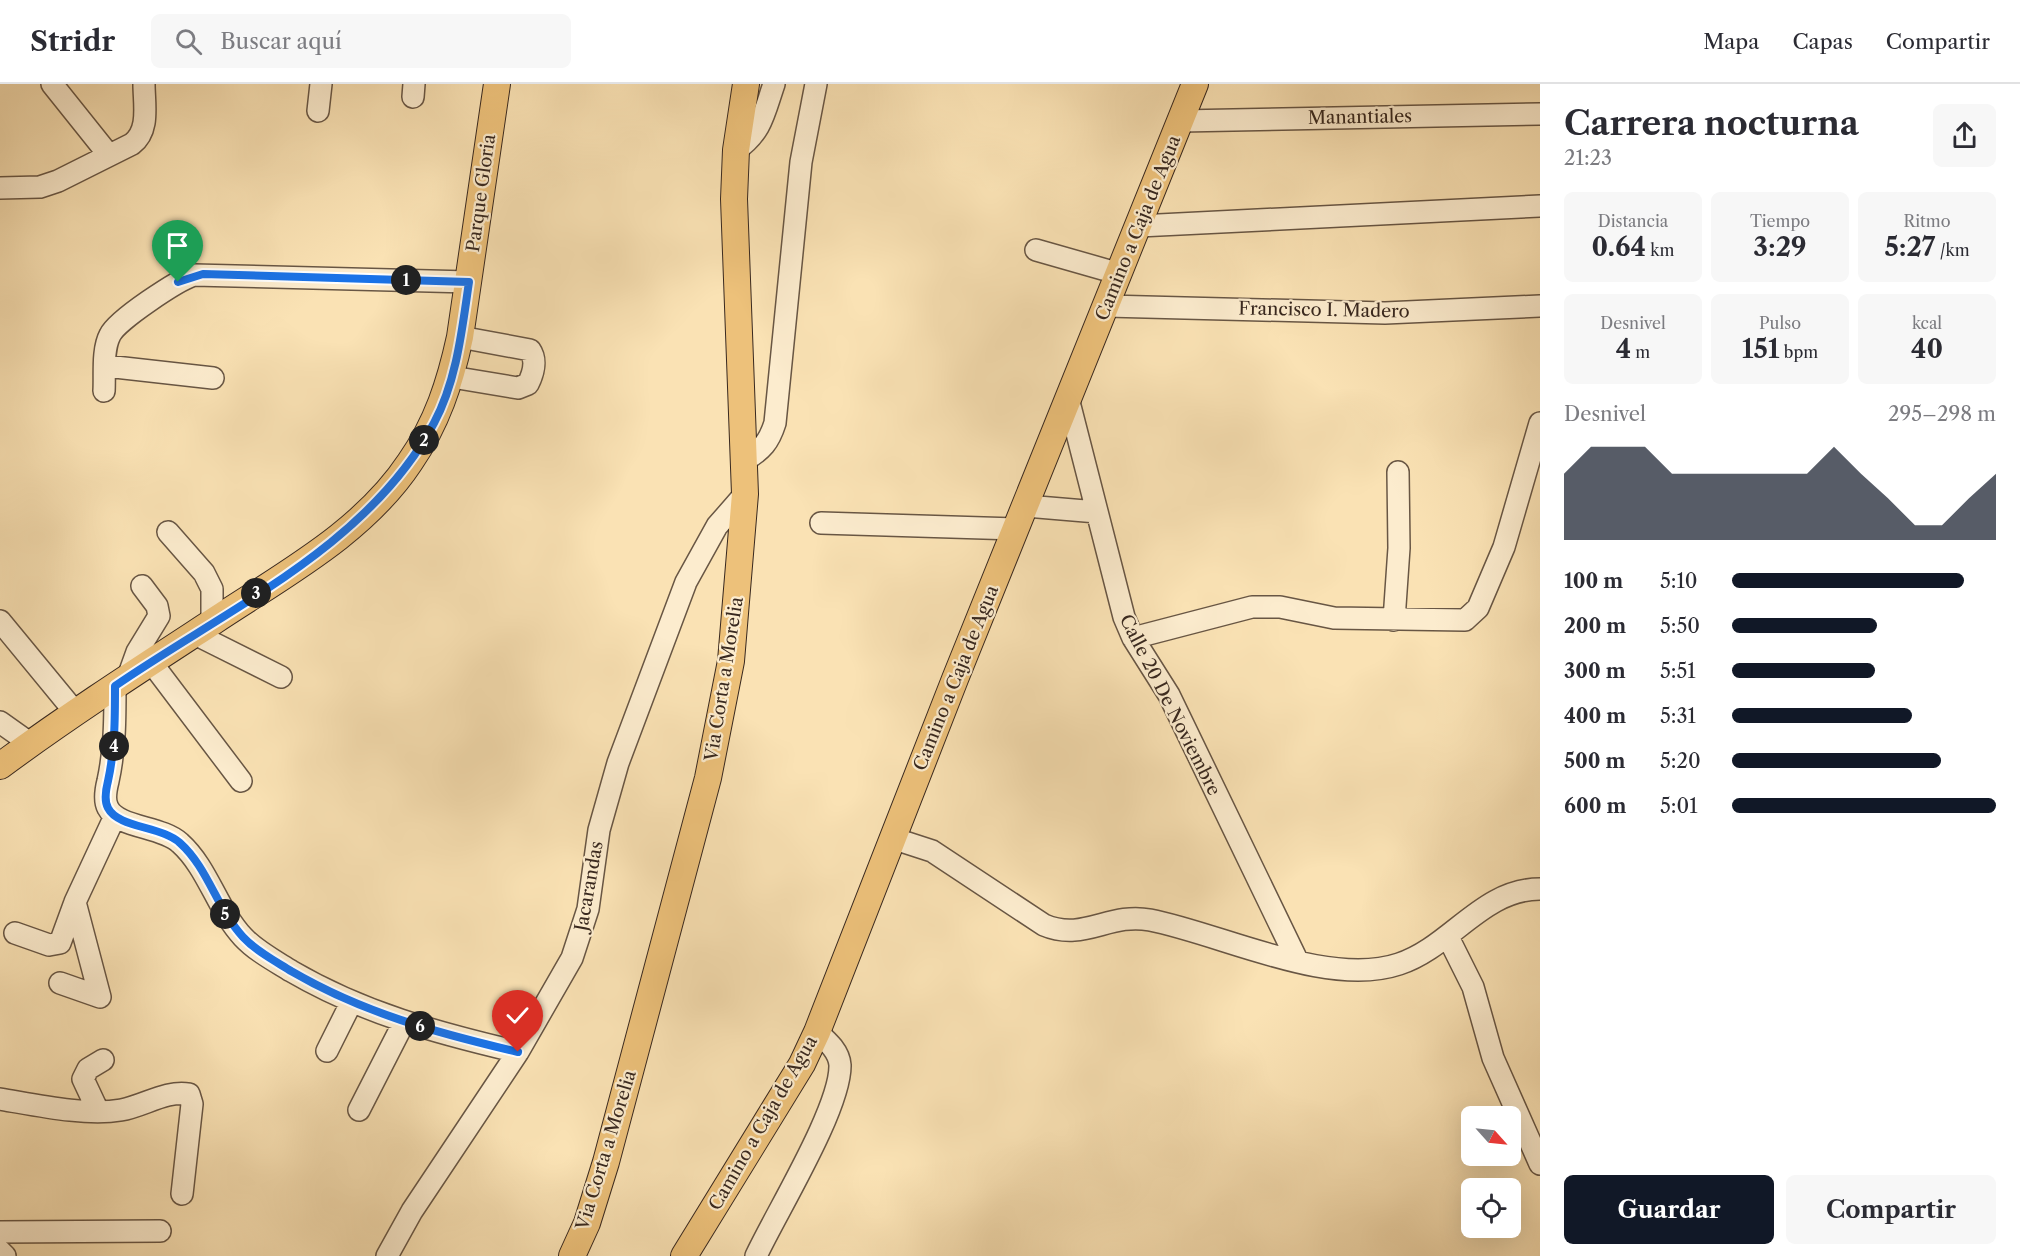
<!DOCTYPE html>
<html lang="es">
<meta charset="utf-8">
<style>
body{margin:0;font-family:"Libre Caslon Text",serif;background:#f7f7f7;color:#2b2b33;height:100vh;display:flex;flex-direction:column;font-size:22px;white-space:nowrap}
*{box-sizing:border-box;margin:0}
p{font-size:20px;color:#7c7c81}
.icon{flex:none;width:33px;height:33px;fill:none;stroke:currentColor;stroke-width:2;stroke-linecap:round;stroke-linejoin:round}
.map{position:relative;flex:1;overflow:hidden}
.panel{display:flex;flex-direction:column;background:#fff;width:480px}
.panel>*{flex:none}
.needle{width:39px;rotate:117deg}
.tools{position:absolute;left:1461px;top:1022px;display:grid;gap:12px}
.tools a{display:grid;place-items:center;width:60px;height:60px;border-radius:9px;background:#fff;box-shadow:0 6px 24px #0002;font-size:30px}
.pin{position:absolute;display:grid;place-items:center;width:51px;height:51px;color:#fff;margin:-62px -26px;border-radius:50% 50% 50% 0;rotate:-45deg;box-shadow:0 0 6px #0007}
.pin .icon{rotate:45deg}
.km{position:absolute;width:30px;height:30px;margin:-15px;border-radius:50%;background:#222;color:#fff;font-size:16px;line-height:30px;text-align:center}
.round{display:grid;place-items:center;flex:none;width:63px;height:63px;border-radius:9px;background:#f7f7f7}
.head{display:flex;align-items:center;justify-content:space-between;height:102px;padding:0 24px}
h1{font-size:33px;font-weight:800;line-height:45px}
.figures{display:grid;grid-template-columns:repeat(3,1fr);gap:9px;height:102px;padding:6px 24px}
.figures div{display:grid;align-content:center;border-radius:9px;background:#f7f7f7;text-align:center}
.figures b{font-size:26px;font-weight:800}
.figures small{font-size:16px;font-weight:400}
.figures p{font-size:16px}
.chart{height:168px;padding:12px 24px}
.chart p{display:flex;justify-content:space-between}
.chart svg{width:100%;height:108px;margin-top:6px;fill:#111827;opacity:.7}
.action{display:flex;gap:12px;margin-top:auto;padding:12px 24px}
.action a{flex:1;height:69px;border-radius:9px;background:#111827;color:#fff;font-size:24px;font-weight:800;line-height:69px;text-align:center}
.action a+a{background:#f7f7f7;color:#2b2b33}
ul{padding:0 24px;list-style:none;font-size:20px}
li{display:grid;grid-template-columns:96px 72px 1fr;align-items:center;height:45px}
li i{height:15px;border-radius:8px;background:#111827}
header{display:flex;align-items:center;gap:36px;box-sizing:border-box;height:84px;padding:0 30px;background:#fff;border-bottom:2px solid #e1e1e2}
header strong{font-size:28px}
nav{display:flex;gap:33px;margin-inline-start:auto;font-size:21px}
.search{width:420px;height:54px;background:#f7f7f7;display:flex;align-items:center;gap:15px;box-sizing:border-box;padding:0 21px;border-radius:9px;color:#7c7c81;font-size:22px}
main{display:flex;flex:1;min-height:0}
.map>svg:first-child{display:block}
</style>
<header>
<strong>Stridr</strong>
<div class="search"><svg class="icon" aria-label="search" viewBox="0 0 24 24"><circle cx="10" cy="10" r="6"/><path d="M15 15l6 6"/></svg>Buscar aquí</div>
<nav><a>Mapa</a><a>Capas</a><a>Compartir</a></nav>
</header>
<main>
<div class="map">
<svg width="1540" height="1172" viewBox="0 0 1540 1172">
<rect width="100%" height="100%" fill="#fae2b4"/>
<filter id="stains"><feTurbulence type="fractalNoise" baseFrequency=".00333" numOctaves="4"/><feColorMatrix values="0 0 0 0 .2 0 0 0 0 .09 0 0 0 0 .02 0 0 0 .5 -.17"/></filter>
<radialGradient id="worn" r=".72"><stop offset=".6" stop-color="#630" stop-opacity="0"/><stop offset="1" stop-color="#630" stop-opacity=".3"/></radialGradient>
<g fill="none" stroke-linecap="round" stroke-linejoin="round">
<defs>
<path id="minor" d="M52,0L108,70
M413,13L414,0
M318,27L321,0
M1181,37L1540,30
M736,66C762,48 764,29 774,0
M0,104L40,103L58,97L132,60C150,46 144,21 144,0
M1139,142L1540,122
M1036,166L1120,190
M1107,222L1385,229L1540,222
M106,282L213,294
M452,293L518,304L528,300C533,290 537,276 530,266L460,253
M104,307C105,291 102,266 110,251C117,236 178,196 194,191L469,198
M1069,318L1124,533L1133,554L1169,611L1297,876
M745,376C762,366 769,358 775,339L801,78L816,0
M1026,422L1097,428
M821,439L1016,445
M168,448L204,489L212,505V538
M1394,536L1399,464L1398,388
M0,537L75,628
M195,550L281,593
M1133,554L1252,523H1280L1334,534L1465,536L1478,524L1504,463L1540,339
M151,578L241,697
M128,593L137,568L159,532L157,522L142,502
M115,602C115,634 115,665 108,697C106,705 104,717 108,724C118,744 162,742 180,759C208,784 217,825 243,853C256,867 275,877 291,887C363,929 437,949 518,968
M0,638L31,660
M892,754L932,767L1044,841C1084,858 1109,828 1150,836C1222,850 1328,904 1399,880C1451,863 1482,805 1540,805
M75,818L100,913
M15,849L49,861L60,859L75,818L115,732
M1448,853L1473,903L1493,974L1540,1080
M60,899L100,913
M327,967L351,919
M0,1015C36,1021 85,1032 121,1026C144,1022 166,1006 189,1010L192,1020L182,1110
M359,1026L404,938
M98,1027L83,995L88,985L103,976
M0,1148L160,1147
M0,1167L5,1172
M387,1172L412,1127L518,968L572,874L588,825L599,746L618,679L686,498L717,442L745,410
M756,1172C776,1129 841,1024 840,981C839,967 827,957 817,948"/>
<path id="major" d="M0,682C69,631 142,584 214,537C283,491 363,449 410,378C437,339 450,299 460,253L497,0
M572,1172L587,1139L606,1078L708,694L731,577L745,410L734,115L736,66L746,0
M684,1172L802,980L817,948L955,595L1195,0"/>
</defs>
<!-- minor casing -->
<use href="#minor" stroke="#685644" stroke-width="24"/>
<!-- major casing -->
<use href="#major" stroke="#38281f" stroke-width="28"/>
<!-- minor -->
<use href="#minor" stroke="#fcecce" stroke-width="21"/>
<!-- major -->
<use href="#major" stroke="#edc17a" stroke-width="26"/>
</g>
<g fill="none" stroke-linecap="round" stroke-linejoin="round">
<defs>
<path id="route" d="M178,198L203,190L469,198C462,245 457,296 434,339C369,462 225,526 115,602C115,634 115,665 108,697C106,705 104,717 108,724C118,744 162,742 180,759C208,784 217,825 243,853C256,867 275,877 291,887C363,929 437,949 518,968"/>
</defs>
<!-- route casing -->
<use href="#route" stroke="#fff" stroke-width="12"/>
<!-- route -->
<use href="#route" stroke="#1a73e8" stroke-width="8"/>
</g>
<g text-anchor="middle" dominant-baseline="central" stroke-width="4.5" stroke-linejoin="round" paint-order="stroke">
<!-- street labels -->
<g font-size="18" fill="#38281f" stroke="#fcecce">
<text transform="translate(1360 33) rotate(-1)">Manantiales</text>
<text transform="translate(481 109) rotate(-82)">Parque Gloria</text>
<text transform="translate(1138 144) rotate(-68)">Camino a Caja de Agua</text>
<text transform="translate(1324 226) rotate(1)">Francisco I. Madero</text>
<text transform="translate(956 594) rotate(-68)">Camino a Caja de Agua</text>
<text transform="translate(724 595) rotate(-81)">Via Corta a Morelia</text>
<text transform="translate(1170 621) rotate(63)">Calle 20 De Noviembre</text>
<text transform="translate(589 802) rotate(-80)">Jacarandas</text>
<text transform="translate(763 1039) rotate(-60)">Camino a Caja de Agua</text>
<text transform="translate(606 1066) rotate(-73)">Via Corta a Morelia</text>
</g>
</g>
<rect width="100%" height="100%" filter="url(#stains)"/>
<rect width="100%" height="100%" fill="url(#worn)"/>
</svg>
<div class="tools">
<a><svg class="needle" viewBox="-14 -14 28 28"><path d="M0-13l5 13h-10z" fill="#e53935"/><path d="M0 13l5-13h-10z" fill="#7c7c81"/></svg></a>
<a><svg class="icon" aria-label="locate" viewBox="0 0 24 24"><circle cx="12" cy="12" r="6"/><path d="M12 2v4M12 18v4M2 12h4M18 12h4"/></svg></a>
</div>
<div class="pin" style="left:178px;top:198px;background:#1e9e55"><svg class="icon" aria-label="arrive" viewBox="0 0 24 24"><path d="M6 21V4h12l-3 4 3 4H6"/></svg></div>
<div class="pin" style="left:518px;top:968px;background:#d93025"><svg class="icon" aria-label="check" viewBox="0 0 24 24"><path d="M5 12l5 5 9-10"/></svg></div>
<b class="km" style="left:406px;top:196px">1</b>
<b class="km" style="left:424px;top:356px">2</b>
<b class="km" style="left:256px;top:509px">3</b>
<b class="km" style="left:114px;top:662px">4</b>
<b class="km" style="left:225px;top:830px">5</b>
<b class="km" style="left:420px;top:942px">6</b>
</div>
<section class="panel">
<div class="head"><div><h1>Carrera nocturna</h1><p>21:23</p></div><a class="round"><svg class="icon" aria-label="share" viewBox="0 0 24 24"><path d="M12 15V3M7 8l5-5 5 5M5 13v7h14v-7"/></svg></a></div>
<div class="figures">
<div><p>Distancia</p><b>0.64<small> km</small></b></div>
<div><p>Tiempo</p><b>3:29</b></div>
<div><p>Ritmo</p><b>5:27<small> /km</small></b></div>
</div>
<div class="figures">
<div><p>Desnivel</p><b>4<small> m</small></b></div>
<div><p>Pulso</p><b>151<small> bpm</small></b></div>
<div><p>kcal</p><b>40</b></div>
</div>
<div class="chart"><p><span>Desnivel</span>295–298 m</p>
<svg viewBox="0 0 160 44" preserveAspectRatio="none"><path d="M0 44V17L10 6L20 6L30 6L40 17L50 17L60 17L70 17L80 17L90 17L100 6L110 17L120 27L130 38L140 38L150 27L160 17V44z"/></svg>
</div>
<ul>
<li><b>100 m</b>5:10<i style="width:88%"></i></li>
<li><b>200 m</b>5:50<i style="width:55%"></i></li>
<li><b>300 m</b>5:51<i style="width:54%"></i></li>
<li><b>400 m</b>5:31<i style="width:68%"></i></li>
<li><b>500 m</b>5:20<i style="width:79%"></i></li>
<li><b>600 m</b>5:01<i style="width:100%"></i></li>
</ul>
<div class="action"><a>Guardar</a><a>Compartir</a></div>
</section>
</main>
